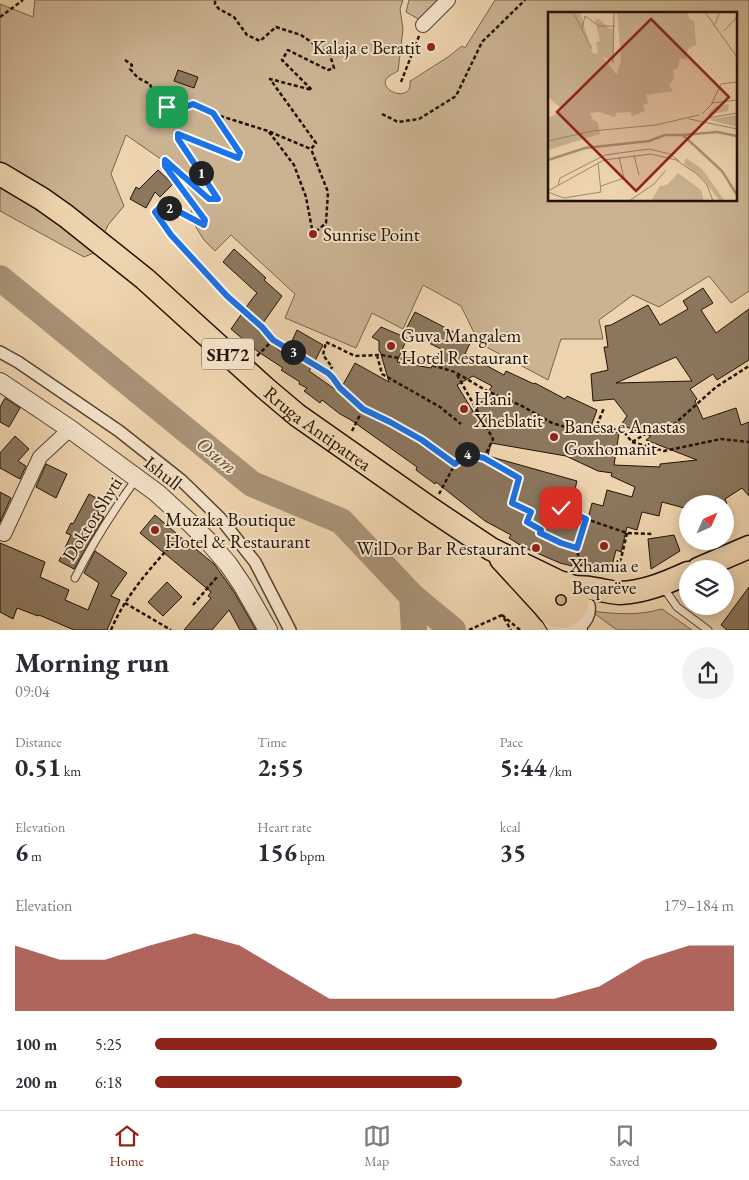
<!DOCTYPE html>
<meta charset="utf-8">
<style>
body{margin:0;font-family:"EB Garamond",serif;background:#f2f2f3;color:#2b2b33;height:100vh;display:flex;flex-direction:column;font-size:19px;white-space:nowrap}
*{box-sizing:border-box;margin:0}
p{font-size:16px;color:#7c7c81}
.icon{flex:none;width:28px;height:28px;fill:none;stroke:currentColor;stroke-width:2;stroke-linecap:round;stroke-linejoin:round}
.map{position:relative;height:630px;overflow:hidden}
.panel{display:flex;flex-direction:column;background:#fff;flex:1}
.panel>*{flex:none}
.needle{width:32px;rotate:45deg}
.fabs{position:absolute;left:679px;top:495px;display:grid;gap:10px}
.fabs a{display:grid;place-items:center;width:55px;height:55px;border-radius:50%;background:#fff;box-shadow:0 2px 12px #0003;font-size:25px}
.pin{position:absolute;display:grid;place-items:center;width:42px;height:42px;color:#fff;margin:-21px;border-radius:10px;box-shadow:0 2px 8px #0006}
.km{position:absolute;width:25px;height:25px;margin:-12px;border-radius:50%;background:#222;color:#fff;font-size:14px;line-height:25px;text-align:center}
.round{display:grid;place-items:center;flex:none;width:52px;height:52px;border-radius:26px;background:#f2f2f3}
.overview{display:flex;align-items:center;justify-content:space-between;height:85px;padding:0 15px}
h1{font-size:28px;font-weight:700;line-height:38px}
.stats{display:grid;grid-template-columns:repeat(3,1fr);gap:8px;height:85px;padding:5px 15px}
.stats div{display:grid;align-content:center}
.stats b{font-size:25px;font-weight:700}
.stats small{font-size:14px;font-weight:400}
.stats p{font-size:14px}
.chart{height:140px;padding:10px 15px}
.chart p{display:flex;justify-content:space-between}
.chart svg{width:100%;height:90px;margin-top:5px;fill:#8f2418;opacity:.7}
ul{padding:0 15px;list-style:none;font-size:16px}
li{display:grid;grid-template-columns:80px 60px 1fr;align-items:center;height:38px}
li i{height:12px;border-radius:6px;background:#8f2418}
.menu{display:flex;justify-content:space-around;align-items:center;height:70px;border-top:1px solid #e1e1e2;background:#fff;font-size:14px;color:#7c7c81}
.menu a{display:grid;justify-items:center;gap:2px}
.menu .on{color:#8f2418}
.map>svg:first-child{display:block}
</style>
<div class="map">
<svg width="749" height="630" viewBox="0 0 749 630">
<rect width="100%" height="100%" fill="#eed4ae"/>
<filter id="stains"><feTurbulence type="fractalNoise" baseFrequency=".004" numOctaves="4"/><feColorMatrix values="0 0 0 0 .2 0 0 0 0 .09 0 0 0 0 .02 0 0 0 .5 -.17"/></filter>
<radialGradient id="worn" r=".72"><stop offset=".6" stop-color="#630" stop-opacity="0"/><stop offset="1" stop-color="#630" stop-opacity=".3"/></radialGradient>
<!-- green -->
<path fill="#cbb392" stroke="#76634d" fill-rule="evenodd" d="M35,0H403L400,9L403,29L398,71C395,73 390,75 388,77C375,90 413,105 410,81L412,80L448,57L462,46L465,48L495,0H749V291L731,303L709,276L659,307L633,295L599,320L603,339H561L548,380L479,343L461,306L423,285L403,329L372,313L356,348L285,318L295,294L231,235L215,251L204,240L191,219L192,197L168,164L126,135L111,174L124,206L108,225L96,252L84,257L0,211V4L33,17ZM549,14H735V200H549Z
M409,0H443L422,21L406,12Z
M565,591C573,600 570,610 557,609L551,599V596L555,592Z
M662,609L692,630H617L591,611C616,614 637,616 662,609Z"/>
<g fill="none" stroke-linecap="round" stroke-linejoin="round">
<!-- river -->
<path stroke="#a89276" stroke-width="26" d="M0,278L252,484L341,521L412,596L414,630
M412,596L453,630"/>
</g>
<!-- building -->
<path fill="#8b775e" stroke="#201308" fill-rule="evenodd" d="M178,70L198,77L194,88L174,81Z
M158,170L173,184L160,197L155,192L146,208L130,199L136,187L139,189Z
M234,249L266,278L264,280L282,296L258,330L285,356L297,330L323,345L313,365L309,371L339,392L355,363L389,382L380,351H379V341L372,337L381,327L407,338L397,362L431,368L441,349L405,331L415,312L471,341L465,354L504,375L506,371L534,384L535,383L565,399L567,396L597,410L590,429L619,433L614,465L660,467V464L697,460L646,440L651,436L621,425L627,416L614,399L593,401L591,374L608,370L604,347H608L605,326L611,325L648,305L660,325L688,309L683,301L703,288L713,303L701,310L716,333L749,309V360L717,380L713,374L690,389L697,399L695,401L703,419L736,408L741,425L749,422V496L742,488L725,499L727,504H688V509L662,502L659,516L642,512L637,530L627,527L621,552L616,550L610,573L572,563V566L560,563L523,547L509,538L511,535L485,521L436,482L435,484L416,470L417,467L351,420L340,414L322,400L320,403L304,391L307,388L299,384L300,382L281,370L283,368L257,351L231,329L252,299L257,293L223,262ZM676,357L692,381L616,383ZM473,376L492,386L474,413L457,385ZM491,443L566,456L598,471L612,473L611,476L635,487L632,497L607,490L603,506L592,503L585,530L563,521L570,500L572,501L577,481L488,456Z
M5,398L20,408L9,427L0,422V407Z
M15,436L29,449L18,461L26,466L20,479L0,468V453Z
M46,464L67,474L56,498L36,487Z
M0,492L11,498L0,522Z
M89,494L104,502L98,514L104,517L74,569L59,561L71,535L66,533L71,523L73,524Z
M155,515L184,540H185L214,564L234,592L256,630H240L229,610L212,630H184L211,598L208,596L211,592L140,533Z
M674,535L680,551L651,569L648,539Z
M0,543L45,562L40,577L69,590L65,600L88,610L99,583L84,573L95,551L127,573L111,596L120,600L107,630H74L39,615L38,616L17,608L13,619L0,612Z
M167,582L182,597L163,616L148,602Z
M749,587V630H727L721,625Z"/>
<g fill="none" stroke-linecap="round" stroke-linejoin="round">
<defs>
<path id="service" d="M75,578C93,542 113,511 136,479
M663,587L677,607L708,630"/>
<path id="pedestrian" d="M0,352L18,362L119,431L181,480L220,518L255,562L290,630
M578,630C585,622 591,616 589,605"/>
<path id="minor" d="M423,25L448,0
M4,534L40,457L70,429"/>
<path id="tertiary" d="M0,382L70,429L157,493L190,523L209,542L228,564L243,586L268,630"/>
<path id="secondary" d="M546,608L560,630
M576,610L577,630"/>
<g id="primary">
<path id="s1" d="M0,174L42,199L66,216L145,279L265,388L297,415L431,509L491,549L559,582"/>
<path d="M501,559L546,608"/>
<path d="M698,569L749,547"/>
<circle cx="561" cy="600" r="17"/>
<path d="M574,587C583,587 592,588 601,590C607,591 614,593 620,593C644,592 666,583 688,573"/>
</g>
</defs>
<!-- service casing -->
<use href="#service" stroke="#544332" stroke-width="9"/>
<!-- pedestrian casing -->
<use href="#pedestrian" stroke="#544332" stroke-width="14"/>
<!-- minor casing -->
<use href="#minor" stroke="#544332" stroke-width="16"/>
<!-- tertiary casing -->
<use href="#tertiary" stroke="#544332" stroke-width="20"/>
<!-- secondary casing -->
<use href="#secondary" stroke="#201308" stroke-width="22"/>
<!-- primary casing -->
<use href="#primary" stroke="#201308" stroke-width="25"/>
<!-- path -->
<path stroke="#201308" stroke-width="2.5" stroke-dasharray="4 2.5" stroke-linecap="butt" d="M0,17L23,0
M125,60L132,65L130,69L138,78L150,84C152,90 155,99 159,103C169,112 182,108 193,104L213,113L240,153L238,158L178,133V139L217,199H209L165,160V166L205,220L204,225L176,210L162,205L155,212L171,235L227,295L262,327L273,340L328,373
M401,82L419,36
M214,114L268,131L311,149L316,143L270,79L312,90L282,60L288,50L328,70L334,68L330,55L301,35L276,27L260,41L247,35L234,17L219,9L215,4V0
M382,114L398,122L419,119L456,96L482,42L525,0
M269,132L294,165L306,197L313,234L326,223L328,192L311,149
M377,355L382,374L440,407L461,424
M257,356L273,340
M597,425L604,408
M352,431L363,409
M632,442L664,451L721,439L749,442
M484,458L519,478L512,503L531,512L527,522L541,530L540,533L561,543L577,548
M455,464L467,454L484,458L493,439L456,373
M439,494L455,464L422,440L390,422L363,409L340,387L333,378L328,373L332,367L323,355L326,342L355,356L381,355L421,362L455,372L487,391L522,406L552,423L576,430L597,425L624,432L632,442L654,429L671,427L716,387L749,366
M561,508L586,519L627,533L653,534
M580,569L577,548L586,519
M617,574V564L621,559L627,533
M125,603L171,630
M193,605L217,577
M502,615L520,630
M504,618L511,630
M111,630C127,592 153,566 180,535
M469,630L502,615"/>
<!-- service -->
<use href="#service" stroke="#f4e3ca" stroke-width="7"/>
<!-- pedestrian -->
<use href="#pedestrian" stroke="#f4e3ca" stroke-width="11"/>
<!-- minor -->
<use href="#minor" stroke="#f4e3ca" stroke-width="14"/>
<!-- tertiary -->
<use href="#tertiary" stroke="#f4e3ca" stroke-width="18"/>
<!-- secondary -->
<use href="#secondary" stroke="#f4e3ca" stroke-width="20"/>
<!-- primary -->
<use href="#primary" stroke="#eed4ae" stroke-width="22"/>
</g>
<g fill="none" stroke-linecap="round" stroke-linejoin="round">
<defs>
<path id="route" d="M167,107L180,109L193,104L213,113L240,153L238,158L178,134V139L218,199H209L165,160V166L205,220L204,225L176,210L162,205L155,212L171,235L227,296L262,327L273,340L328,373L333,378L340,388L363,409L390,422L422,440L455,464L467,454L484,458L519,478L512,503L531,512L527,522L541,530L540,533L561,543L577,548L586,519L561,508"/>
</defs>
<!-- route casing -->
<use href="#route" stroke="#fff" stroke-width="10"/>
<!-- route -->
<use href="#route" stroke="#1a73e8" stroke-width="6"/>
</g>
<!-- markers -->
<g fill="#8f2418" stroke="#f4e3ca" stroke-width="2">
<circle cx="431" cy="47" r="5"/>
<circle cx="313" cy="234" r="5"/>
<circle cx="391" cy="346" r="5"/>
<circle cx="464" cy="409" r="5"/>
<circle cx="554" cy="437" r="5"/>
<circle cx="155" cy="530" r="5"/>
<circle cx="604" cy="546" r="5"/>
<circle cx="536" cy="548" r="5"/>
</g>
<g text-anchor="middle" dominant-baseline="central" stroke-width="4" stroke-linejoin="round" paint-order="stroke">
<!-- shield labels -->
<rect fill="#f4e3ca" stroke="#605142" stroke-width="1" x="202" y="338.5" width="52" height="31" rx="4"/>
<g font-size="18" font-weight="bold" fill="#201308">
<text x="228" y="354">SH72</text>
</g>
<!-- poi labels -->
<g font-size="19" fill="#201308" stroke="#f4e3ca" text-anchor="start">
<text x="421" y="47" text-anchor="end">Kalaja e Beratit</text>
<text x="323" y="234">Sunrise Point</text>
<text x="401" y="335">Guva Mangalem<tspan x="401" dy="22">Hotel Restaurant</tspan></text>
<text x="474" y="398">Hani<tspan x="474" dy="22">Xheblatit</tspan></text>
<text x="564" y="426">Banesa e Anastas<tspan x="564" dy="22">Goxhomanit</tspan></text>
<text x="165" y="519">Muzaka Boutique<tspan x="165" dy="22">Hotel &amp; Restaurant</tspan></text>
<text x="526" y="548" text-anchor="end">WilDor Bar Restaurant</text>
<text x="604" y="565" text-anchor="middle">Xhamia e<tspan x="604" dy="22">Beqarëve</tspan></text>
</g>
<!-- street labels -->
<g font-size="19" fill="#201308" stroke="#f4e3ca">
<text stroke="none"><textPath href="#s1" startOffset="408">Rruga Antipatrea</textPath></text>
<text transform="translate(163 473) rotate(38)">Ishull</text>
<text transform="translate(92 519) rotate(-58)">Doktor Shyti</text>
</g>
<!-- water labels -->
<g font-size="20" font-style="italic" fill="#5d4c39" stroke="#f4e3ca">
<text transform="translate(217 455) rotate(39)">Osum</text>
</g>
</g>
<!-- overview -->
<g transform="translate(548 12)">
<rect width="189" height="189" fill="#eed4ae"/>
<path d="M0,0H32L44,41L50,42L48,30L52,29L47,8L51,7L62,17L66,15L65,50L54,44L69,63L73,48L69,0H140L141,7L146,9L148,33L140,36L138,47L132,46L130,56L125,58L126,67L121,73L125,79L98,83L100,91L95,93L97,99L84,104L82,100L68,101L67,105L51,100L42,101L45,108L50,110L52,122L0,138V106L15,98L0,85ZM181,92L180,99L159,103L168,94ZM189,103V115L162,108L163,107ZM138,146L154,157L177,189H172L154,166L136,152ZM130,161L153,178L156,189H103L112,174L119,173Z" fill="#cbb392"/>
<path fill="none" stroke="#a89276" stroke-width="2.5" d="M135,123L169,120L189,124M0,148L37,136L101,129L117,123H135L174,159L189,183"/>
<path fill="none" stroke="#9c876c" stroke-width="1" d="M25,0L44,37M157,0L189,45M166,14L172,0M34,17L37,4L51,14H67M176,19L189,5M65,51L66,0M164,91L189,88M154,102L163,93L173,72L189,70M160,106L189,101M141,107L189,117M0,129L44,119L108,113L151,103M86,143L91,163M10,173L12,166L57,143L101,137L122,142L131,149M53,174L76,166L71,145M0,179L56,148L103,142L128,148L149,162L159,173L165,189M0,180L16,186L53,180L50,151M81,189L106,172L118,158"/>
<path fill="#8f2418" fill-opacity="0.15" stroke="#8f2418" stroke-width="2.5" d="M103,7L181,85L88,179L9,100Z"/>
<rect width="189" height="189" fill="none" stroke="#201308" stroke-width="2.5"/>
</g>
<rect width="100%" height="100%" filter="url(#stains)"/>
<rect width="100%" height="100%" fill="url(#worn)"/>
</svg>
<div class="fabs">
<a><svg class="needle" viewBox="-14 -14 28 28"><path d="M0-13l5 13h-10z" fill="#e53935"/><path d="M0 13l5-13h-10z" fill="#7c7c81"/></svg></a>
<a><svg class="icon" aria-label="layers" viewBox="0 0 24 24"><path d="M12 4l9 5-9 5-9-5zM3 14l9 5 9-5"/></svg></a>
</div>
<div class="pin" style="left:167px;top:107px;background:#1e9e55"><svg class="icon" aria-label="arrive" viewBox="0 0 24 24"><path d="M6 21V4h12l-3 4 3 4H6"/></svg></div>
<div class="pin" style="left:561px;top:508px;background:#d93025"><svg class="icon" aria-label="check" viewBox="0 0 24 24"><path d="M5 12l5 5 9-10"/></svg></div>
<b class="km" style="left:201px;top:173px">1</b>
<b class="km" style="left:169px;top:208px">2</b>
<b class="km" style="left:293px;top:352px">3</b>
<b class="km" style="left:467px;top:454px">4</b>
</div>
<section class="panel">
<div class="overview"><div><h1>Morning run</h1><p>09:04</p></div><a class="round"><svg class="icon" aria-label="share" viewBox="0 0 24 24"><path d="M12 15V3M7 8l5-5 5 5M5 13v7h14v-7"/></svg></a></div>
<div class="stats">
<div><p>Distance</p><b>0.51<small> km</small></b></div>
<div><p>Time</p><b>2:55</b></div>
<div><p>Pace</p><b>5:44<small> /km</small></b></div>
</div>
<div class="stats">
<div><p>Elevation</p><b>6<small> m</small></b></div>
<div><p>Heart rate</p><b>156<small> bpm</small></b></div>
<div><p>kcal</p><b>35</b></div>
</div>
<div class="chart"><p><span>Elevation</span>179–184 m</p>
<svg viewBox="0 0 160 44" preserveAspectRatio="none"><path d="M0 44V12L10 19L20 19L30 12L40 6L50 12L60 25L70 38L80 38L90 38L100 38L110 38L120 38L130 32L140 19L150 12L160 12V44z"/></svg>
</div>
<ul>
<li><b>100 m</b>5:25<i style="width:97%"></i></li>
<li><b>200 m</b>6:18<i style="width:53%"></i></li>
</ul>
</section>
<nav class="menu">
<a class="on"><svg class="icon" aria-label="home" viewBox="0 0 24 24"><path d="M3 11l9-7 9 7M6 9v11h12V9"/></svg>Home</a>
<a><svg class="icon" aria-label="map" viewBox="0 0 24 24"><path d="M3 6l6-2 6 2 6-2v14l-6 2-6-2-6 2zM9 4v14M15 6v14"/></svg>Map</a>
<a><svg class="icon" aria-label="saved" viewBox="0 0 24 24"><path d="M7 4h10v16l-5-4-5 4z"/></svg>Saved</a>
</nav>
